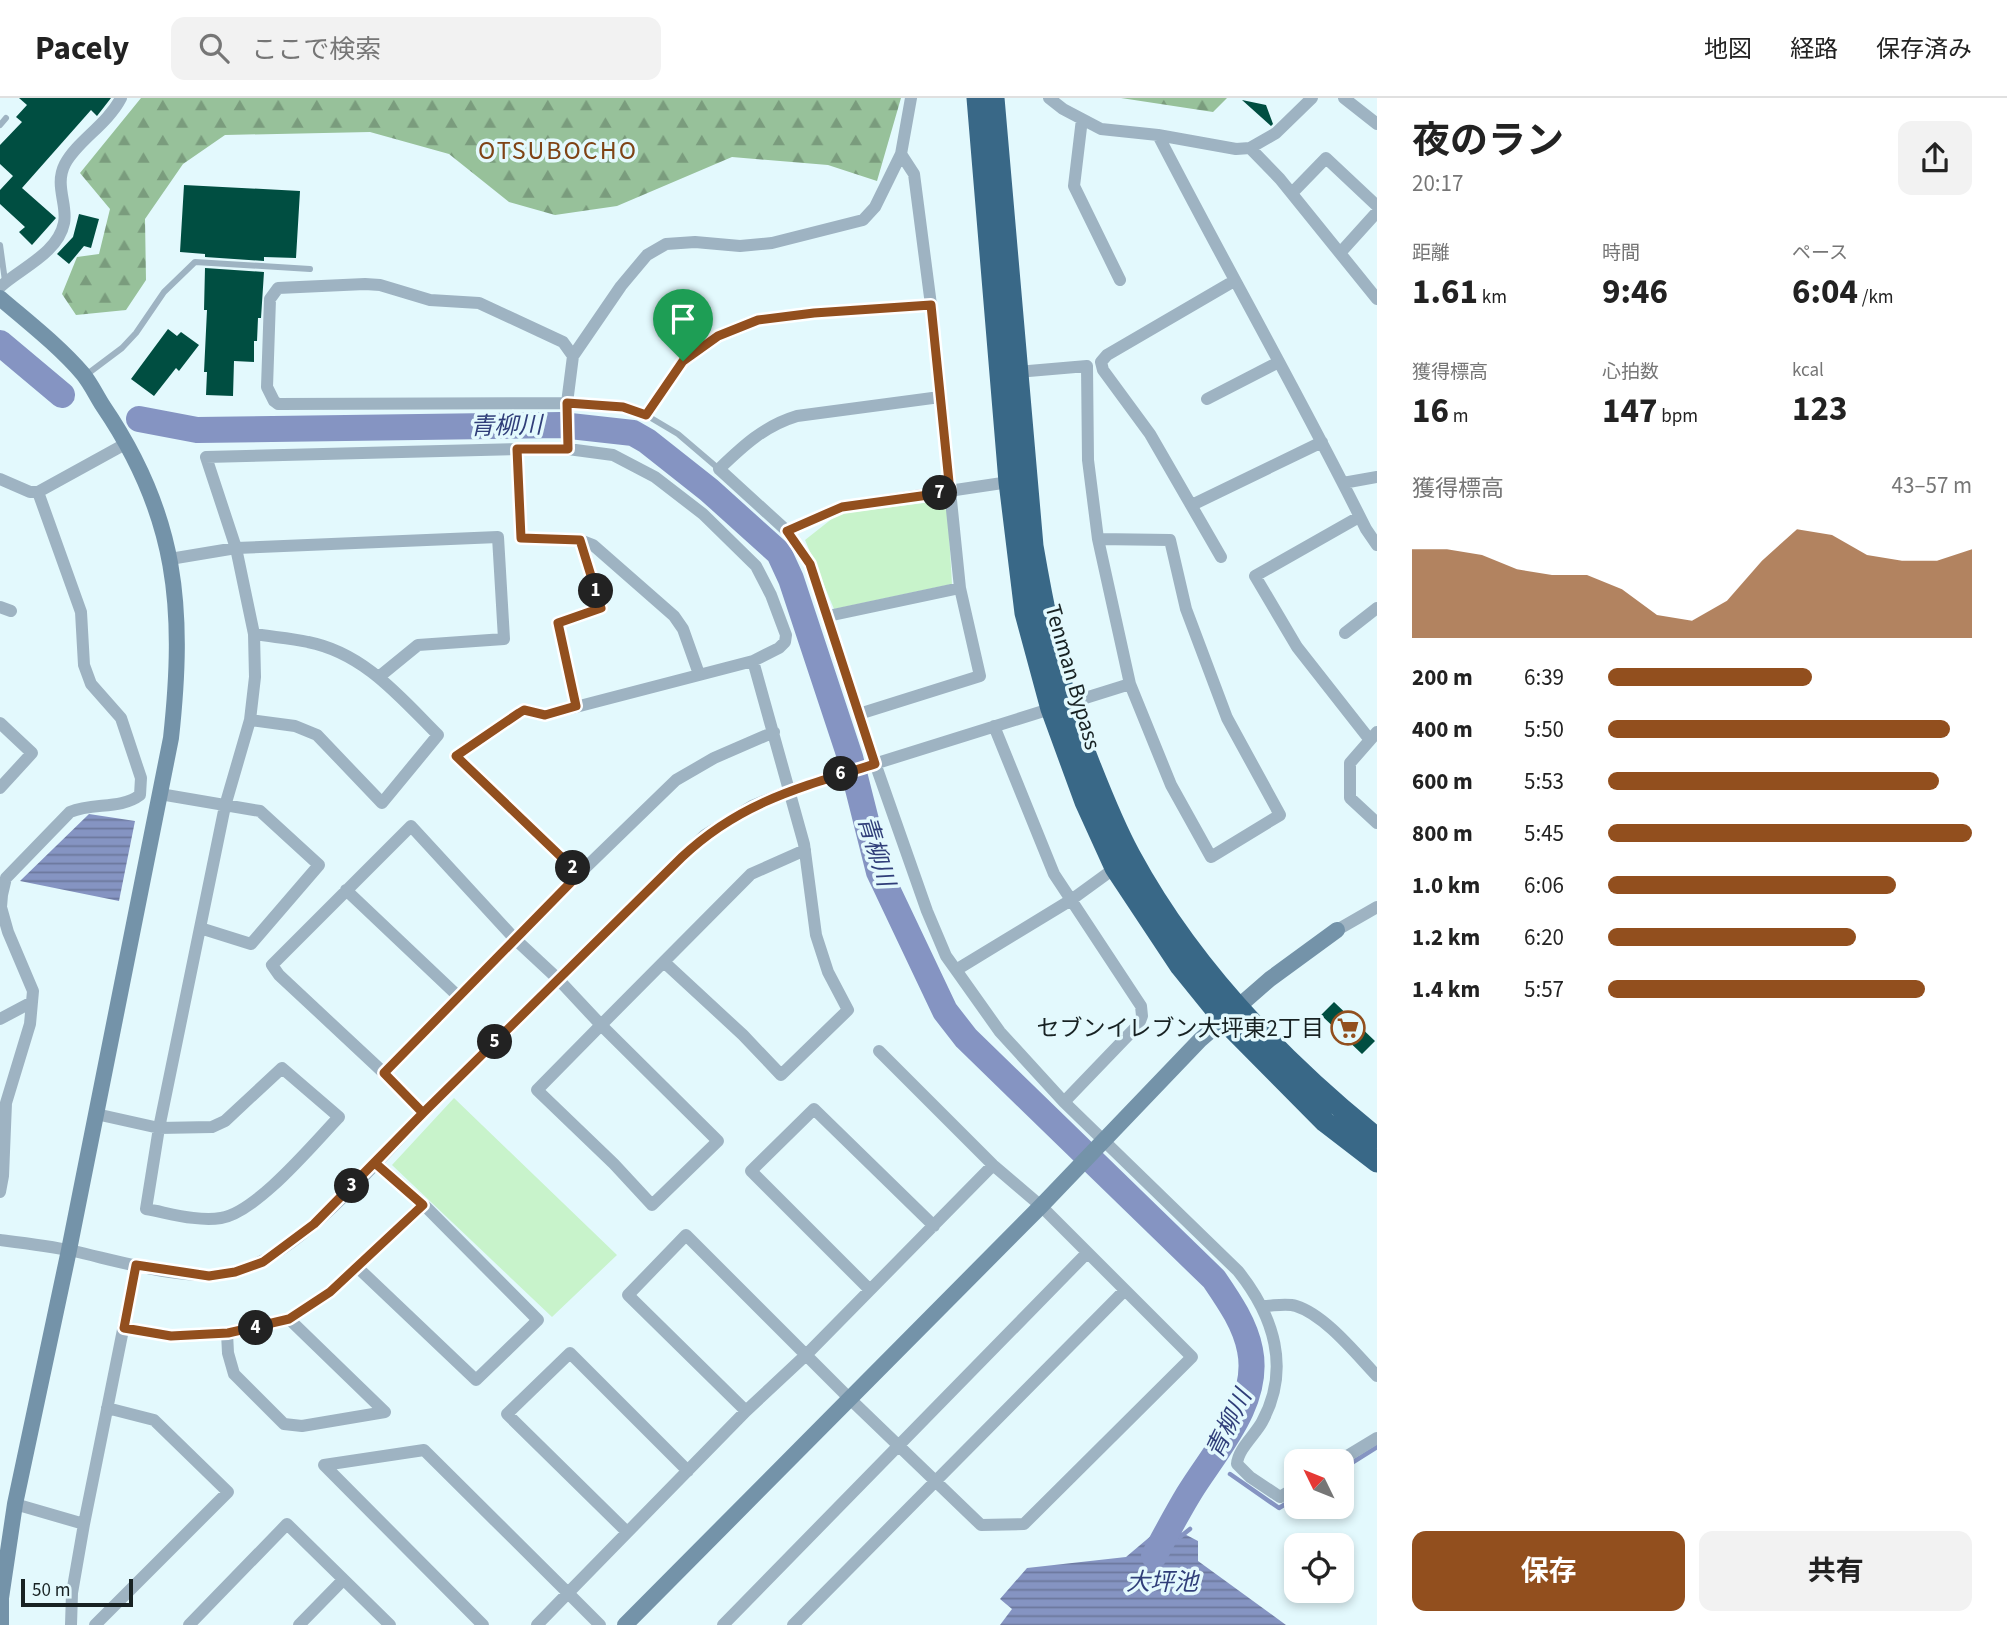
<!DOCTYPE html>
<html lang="ja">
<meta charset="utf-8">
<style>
body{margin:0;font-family:"Source Sans 3","Noto Sans JP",sans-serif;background:#f2f2f2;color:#222;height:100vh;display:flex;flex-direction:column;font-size:26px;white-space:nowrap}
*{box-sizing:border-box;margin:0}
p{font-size:23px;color:#767676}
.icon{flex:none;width:38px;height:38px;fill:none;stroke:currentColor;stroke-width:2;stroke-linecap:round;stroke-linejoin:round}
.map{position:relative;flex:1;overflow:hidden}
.panel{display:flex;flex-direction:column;background:#fff;width:630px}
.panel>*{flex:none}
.needle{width:46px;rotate:313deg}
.controls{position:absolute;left:1284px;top:1351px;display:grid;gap:14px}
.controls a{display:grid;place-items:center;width:70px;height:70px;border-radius:14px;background:#fff;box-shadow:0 4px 10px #0003;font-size:35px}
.scale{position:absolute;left:21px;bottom:18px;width:112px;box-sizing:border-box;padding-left:7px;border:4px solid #182223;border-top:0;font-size:19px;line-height:24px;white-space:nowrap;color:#182223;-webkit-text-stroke:5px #e3f9fd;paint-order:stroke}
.pin{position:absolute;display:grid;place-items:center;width:60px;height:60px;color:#fff;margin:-72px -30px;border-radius:50% 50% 50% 0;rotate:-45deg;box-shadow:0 0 7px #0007}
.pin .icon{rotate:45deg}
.km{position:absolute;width:35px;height:35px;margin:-18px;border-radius:50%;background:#222;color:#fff;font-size:19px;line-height:35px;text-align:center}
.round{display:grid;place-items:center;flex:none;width:74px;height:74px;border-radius:14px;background:#f2f2f2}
.overview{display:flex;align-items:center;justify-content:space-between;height:119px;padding:0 35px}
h1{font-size:38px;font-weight:700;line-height:52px}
.metrics{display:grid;grid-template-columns:repeat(3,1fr);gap:10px;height:119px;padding:7px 35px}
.metrics div{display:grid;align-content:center}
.metrics b{font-size:35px;font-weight:700}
.metrics small{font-size:19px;font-weight:400}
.metrics p{font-size:19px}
.chart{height:196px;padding:14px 35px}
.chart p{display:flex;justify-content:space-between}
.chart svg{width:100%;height:126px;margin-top:7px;fill:#924f1e;opacity:.7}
.action{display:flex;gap:14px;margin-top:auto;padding:14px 35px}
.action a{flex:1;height:80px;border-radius:14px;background:#924f1e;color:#fff;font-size:28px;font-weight:700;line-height:80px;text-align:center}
.action a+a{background:#f2f2f2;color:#222}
ul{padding:0 35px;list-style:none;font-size:23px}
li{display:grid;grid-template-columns:112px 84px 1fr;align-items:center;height:52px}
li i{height:18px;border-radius:9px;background:#924f1e}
header{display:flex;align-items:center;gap:42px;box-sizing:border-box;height:98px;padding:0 35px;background:#fff;border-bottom:2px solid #e0e0e0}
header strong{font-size:33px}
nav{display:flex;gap:38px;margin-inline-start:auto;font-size:24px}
.search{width:490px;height:63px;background:#f2f2f2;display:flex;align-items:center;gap:18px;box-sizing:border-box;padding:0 24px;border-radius:14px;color:#767676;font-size:26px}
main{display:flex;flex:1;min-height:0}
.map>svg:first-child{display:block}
</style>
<header>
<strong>Pacely</strong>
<div class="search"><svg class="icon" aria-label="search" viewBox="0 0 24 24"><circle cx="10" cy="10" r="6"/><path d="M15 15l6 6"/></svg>ここで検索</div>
<nav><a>地図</a><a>経路</a><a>保存済み</a></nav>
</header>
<main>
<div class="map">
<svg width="1377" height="1527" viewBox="0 0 1377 1527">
<defs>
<pattern id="forest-firs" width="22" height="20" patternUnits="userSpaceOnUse" patternTransform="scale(1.75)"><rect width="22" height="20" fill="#97c19a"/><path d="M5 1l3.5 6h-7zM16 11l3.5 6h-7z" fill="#7a9c7d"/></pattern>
<pattern id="water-rules" width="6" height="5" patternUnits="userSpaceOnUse" patternTransform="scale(1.75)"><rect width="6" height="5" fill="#8594c2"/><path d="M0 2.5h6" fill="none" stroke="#6c789d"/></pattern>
</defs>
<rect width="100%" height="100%" fill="#e3f9fd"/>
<!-- forest -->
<path fill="url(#forest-firs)" d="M141,0H901L877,83L828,67L732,59L617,108L555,117L509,104L449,56L370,34L225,37L183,66L145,121L146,182L126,212L76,217L62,196L77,159L99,156L110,111L80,75Z
M1121,0H1227L1213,14Z"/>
<!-- green -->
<path fill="#c8f3cb" d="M947,402L952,486L834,511L805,442L838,416Z
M454,1000L617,1157L552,1219L392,1067Z"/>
<!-- water -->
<path fill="url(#water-rules)" d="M89,716L135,723L119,803L20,783Z
M1165,1426L1198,1443V1463L1286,1527H1000L1012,1511L1000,1501L1027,1470L1126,1459Z"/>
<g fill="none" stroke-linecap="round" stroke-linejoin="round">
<!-- stream -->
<path stroke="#8594c2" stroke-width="4.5" d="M1342,1371L1377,1349
M1230,1376L1279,1410L1297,1399
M1180,1439L1190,1431"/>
<!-- river -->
<path stroke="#8594c2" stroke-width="26" d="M0,245L62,297
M139,321L197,332L561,327L633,335L647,343L709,392L779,455L791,481L850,659L879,774L945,913L966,940L1214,1181C1229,1203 1245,1226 1250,1252C1261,1306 1213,1355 1188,1397C1176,1417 1165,1438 1154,1458"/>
</g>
<!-- building -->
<path fill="#004e41" d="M19,0H111L97,18L91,12L22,90L56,120L32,147L19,134L25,129L0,106V92L13,78L0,66V47L22,24L16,19L27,7Z
M1242,2L1266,7L1273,26L1271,28Z
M184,87L300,93L296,160L264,159V163L205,159V156L180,154Z
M79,116L99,121L91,150L84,148L69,166L57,156L73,139Z
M205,170L264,174L261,220H258L257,243H254V264L234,263L233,298L206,297L207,274H204L207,212H204Z
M168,231L177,238L181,234L199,247L179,273L176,270L154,298L131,281Z
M1334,904L1375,943L1362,956L1321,917Z"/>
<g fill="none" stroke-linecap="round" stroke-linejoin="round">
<!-- lane -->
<path stroke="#9eb3c2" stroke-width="6" d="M0,27L6,20
M0,147L5,183
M86,277L122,250L136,235L164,194L195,164L310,171
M646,317L678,336L719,371"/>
<!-- street -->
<path stroke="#9eb3c2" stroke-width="12" d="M1049,0L1063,11L1101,31L1158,37L1236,51L1250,50L1276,35L1312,0
M1344,0L1377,26
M1082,21L1074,88L1120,182
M1158,37C1226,169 1300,298 1366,431L1377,447
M1250,50L1280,81L1377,201
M1292,95L1326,60L1377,108
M1340,155L1377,114
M0,189C21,170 58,155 64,125C68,107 54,87 65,66C77,43 107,27 121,0
M573,258L563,244L479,205L430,202L380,187L365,186L278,190L270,201L267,289L274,303L278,306L567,305L623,309L646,317L683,263L718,238L758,222L814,215L931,207
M1017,274L1087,268L1088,362L1098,441L1130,586L1171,687L1211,759L1280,717L1227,620L1186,511L1170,442L1098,441
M940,299L797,318C764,328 743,348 719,371L787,433L810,466L875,665L927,813L946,858L956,872L1000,934L1064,1004L1238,1173C1274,1218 1291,1271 1262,1324C1255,1337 1238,1351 1237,1366L1250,1379L1280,1399L1297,1389
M1207,301L1279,264
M517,351L521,440L580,442L593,447L674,518L683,531L699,576
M568,351L567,305L573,258L621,188L647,157L666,146L695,144L740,148L772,145L863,122L875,109L901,56L911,0
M0,381L30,394H38L127,345
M1343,385L1377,379
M1192,407L1322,344
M1359,419L1255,478L1297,549L1370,642
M787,433L842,409L1009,384
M1221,459L1150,336L1103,272L1101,264L1107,257L1234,183
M170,461L236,450L498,439L504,541L418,547L380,578
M0,509L11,513
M828,518L960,490
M1345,535L1377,510
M576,608L558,525L601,510L580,442
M859,616L980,578L960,490L931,207L914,76L901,56
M250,622L295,628L317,637L382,705L438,637C400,599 364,555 308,544C291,540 272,539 254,536
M0,625L32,655L0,690
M994,628L1054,776L1141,908L1142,918L1139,926L1064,1004
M1377,634L1350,665V700L1377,725
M160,696L260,713L319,767L251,846L200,830
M346,792L459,899
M1337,832L1377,809
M664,864L743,937L781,977L848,912L828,874L816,837L804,746L753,563
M956,872L1071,802L1115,770
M0,921L32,904
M601,927L718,1043L652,1107L614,1066L537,992Z
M282,970L339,1019C313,1046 257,1114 221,1120C198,1124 169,1115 146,1111L159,1030L212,1029L225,1023Z
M384,975L579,776L676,682L714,660L774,634
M423,1015L384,975L279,877L272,867L411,728L515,841L558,881L601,927L751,776L805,752
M96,1016L159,1030L225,708L250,622L255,579L254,536L236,450L206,359L517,351H568L613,357L655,379L703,416L756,468L771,497L786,537L785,544L779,550L753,563L545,617L524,612L456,658L579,776
M0,1094L3,1078L6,1005L30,926L33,893L8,834L1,809L2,797L6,780L70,714C93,704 120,712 140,697L141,680L121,620L91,586L84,567L81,514L38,394
M0,1142C24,1145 49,1148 73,1153C119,1163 189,1185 234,1174C302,1158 387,1051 437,1001C526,912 616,825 705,737L752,708L791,692L1130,586
M357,1169L476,1282L538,1222L423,1106L375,1064
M870,1192L751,1073L814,1011L934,1128
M1262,1208C1273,1208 1287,1205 1296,1208C1325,1217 1356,1256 1377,1278
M124,1230L171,1238L227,1235L289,1221L330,1194L423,1106
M227,1235L228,1255L234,1276L284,1326L302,1328L385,1314L289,1221
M746,1313L628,1197L686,1137L849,1300L981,1427L1024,1426L1192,1259L1041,1108L993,1067L879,953
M1339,1363L1377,1340
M15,1406L84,1426
M627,1434L507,1316L570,1255L688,1373
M71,1527L72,1495L84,1426L136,1167
M95,1527L228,1394L154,1322L107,1310
M189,1527L287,1426L390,1527
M299,1527L343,1482
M483,1527L324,1367L424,1352L568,1495L537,1527
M600,1527L568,1495L746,1313L807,1256L993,1067
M723,1527L1087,1155
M793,1527L1125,1192"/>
<!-- secondary -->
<path stroke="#7493a9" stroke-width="16" d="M0,200C28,224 59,248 83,276C91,286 96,297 103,308C178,418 185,511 171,640L69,1152L15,1406L1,1500V1527
M625,1527L1041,1108L1200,942L1270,881L1337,832"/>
<!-- highway -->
<path stroke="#396887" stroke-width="21" d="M977,0L1009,384L1025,515L1051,611L1085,704L1115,770L1180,868L1223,921L1325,1024L1377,1064
M994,0L1033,448C1042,500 1052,553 1067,604C1072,623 1080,641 1087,659C1100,692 1113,726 1130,757C1190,868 1279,961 1377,1040"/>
</g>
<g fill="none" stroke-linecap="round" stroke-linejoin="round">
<defs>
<path id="route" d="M683,263L646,317L623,309L567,305L568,351H517L521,440L580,442L601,510L558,525L576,608L545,617L524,612L519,615L456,658L579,776L384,975L423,1015L314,1126L263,1164L235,1174L209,1178L136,1167L124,1230L171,1238L228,1235L289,1221L330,1194L423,1107L375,1065L423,1015L682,759C740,704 801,689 875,666L810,466L787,433L842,409L950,394L931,207L814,215L758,222L718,238L683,263"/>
</defs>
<!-- route casing -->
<use href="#route" stroke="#fff" stroke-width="14"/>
<!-- route -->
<use href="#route" stroke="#924f1e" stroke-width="9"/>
</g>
<!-- icons -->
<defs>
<symbol id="supermarket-ring" viewBox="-11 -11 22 22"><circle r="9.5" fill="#e3f9fd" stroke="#924f1e" stroke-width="1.5"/><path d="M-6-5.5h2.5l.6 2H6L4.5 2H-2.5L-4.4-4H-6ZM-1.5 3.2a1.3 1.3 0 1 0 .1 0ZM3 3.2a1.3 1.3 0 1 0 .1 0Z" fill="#924f1e"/></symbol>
</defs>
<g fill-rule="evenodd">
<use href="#supermarket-ring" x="1329" y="911" width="38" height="38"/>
</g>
<g text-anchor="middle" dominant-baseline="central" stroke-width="7" stroke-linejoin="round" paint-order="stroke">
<!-- street labels -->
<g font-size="23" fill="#182223" stroke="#e3f9fd">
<text transform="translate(1073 579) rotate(74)">Tenman Bypass</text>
</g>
<!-- poi labels -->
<g font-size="23" fill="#182223" stroke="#e3f9fd" text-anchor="end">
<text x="1324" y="930">セブンイレブン大坪東2丁目</text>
</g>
<!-- water labels -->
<g font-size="24" font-style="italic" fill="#303e79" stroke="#e3f9fd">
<text transform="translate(506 328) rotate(-1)">青柳川</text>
<text transform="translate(876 753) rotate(73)">青柳川</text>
<text transform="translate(1229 1326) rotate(-64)">青柳川</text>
<text x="1162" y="1484">大坪池</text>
</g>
<!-- quarter labels -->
<g font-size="26" letter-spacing="2" fill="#7f4315" stroke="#e3f9fd">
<text x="558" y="52">OTSUBOCHO</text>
</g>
</g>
</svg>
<div class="controls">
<a><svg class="needle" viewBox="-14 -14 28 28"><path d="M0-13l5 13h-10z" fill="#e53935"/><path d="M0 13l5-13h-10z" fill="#767676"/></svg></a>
<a><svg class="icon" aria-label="locate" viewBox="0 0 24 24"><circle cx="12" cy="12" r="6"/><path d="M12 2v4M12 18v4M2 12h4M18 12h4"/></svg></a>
</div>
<div class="scale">50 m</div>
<div class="pin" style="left:683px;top:263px;background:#1e9e55"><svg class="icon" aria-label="arrive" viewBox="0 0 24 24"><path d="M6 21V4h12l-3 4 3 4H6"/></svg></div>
<b class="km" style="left:596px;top:493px">1</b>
<b class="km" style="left:573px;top:770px">2</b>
<b class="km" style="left:352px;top:1088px">3</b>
<b class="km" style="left:256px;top:1230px">4</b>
<b class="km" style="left:495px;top:944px">5</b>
<b class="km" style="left:841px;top:676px">6</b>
<b class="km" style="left:940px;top:395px">7</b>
</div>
<section class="panel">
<div class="overview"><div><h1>夜のラン</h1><p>20:17</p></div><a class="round"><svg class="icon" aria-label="share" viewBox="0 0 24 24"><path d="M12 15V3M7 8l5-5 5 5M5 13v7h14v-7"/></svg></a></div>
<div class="metrics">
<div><p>距離</p><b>1.61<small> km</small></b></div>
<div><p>時間</p><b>9:46</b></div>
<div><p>ペース</p><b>6:04<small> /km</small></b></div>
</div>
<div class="metrics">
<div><p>獲得標高</p><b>16<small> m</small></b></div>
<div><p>心拍数</p><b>147<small> bpm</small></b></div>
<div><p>kcal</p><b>123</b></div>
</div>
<div class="chart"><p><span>獲得標高</span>43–57 m</p>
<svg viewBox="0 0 160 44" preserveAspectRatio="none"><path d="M0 44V13L10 13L20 15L30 20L40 22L50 22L60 27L70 36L80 38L90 31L100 17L110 6L120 8L130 15L140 17L150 17L160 13V44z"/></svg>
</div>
<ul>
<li><b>200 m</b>6:39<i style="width:56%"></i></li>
<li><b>400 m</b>5:50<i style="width:94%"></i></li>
<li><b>600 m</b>5:53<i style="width:91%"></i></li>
<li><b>800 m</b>5:45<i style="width:100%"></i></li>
<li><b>1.0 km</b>6:06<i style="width:79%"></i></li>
<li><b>1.2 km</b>6:20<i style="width:68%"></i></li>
<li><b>1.4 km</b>5:57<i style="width:87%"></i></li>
</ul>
<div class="action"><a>保存</a><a>共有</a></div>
</section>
</main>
